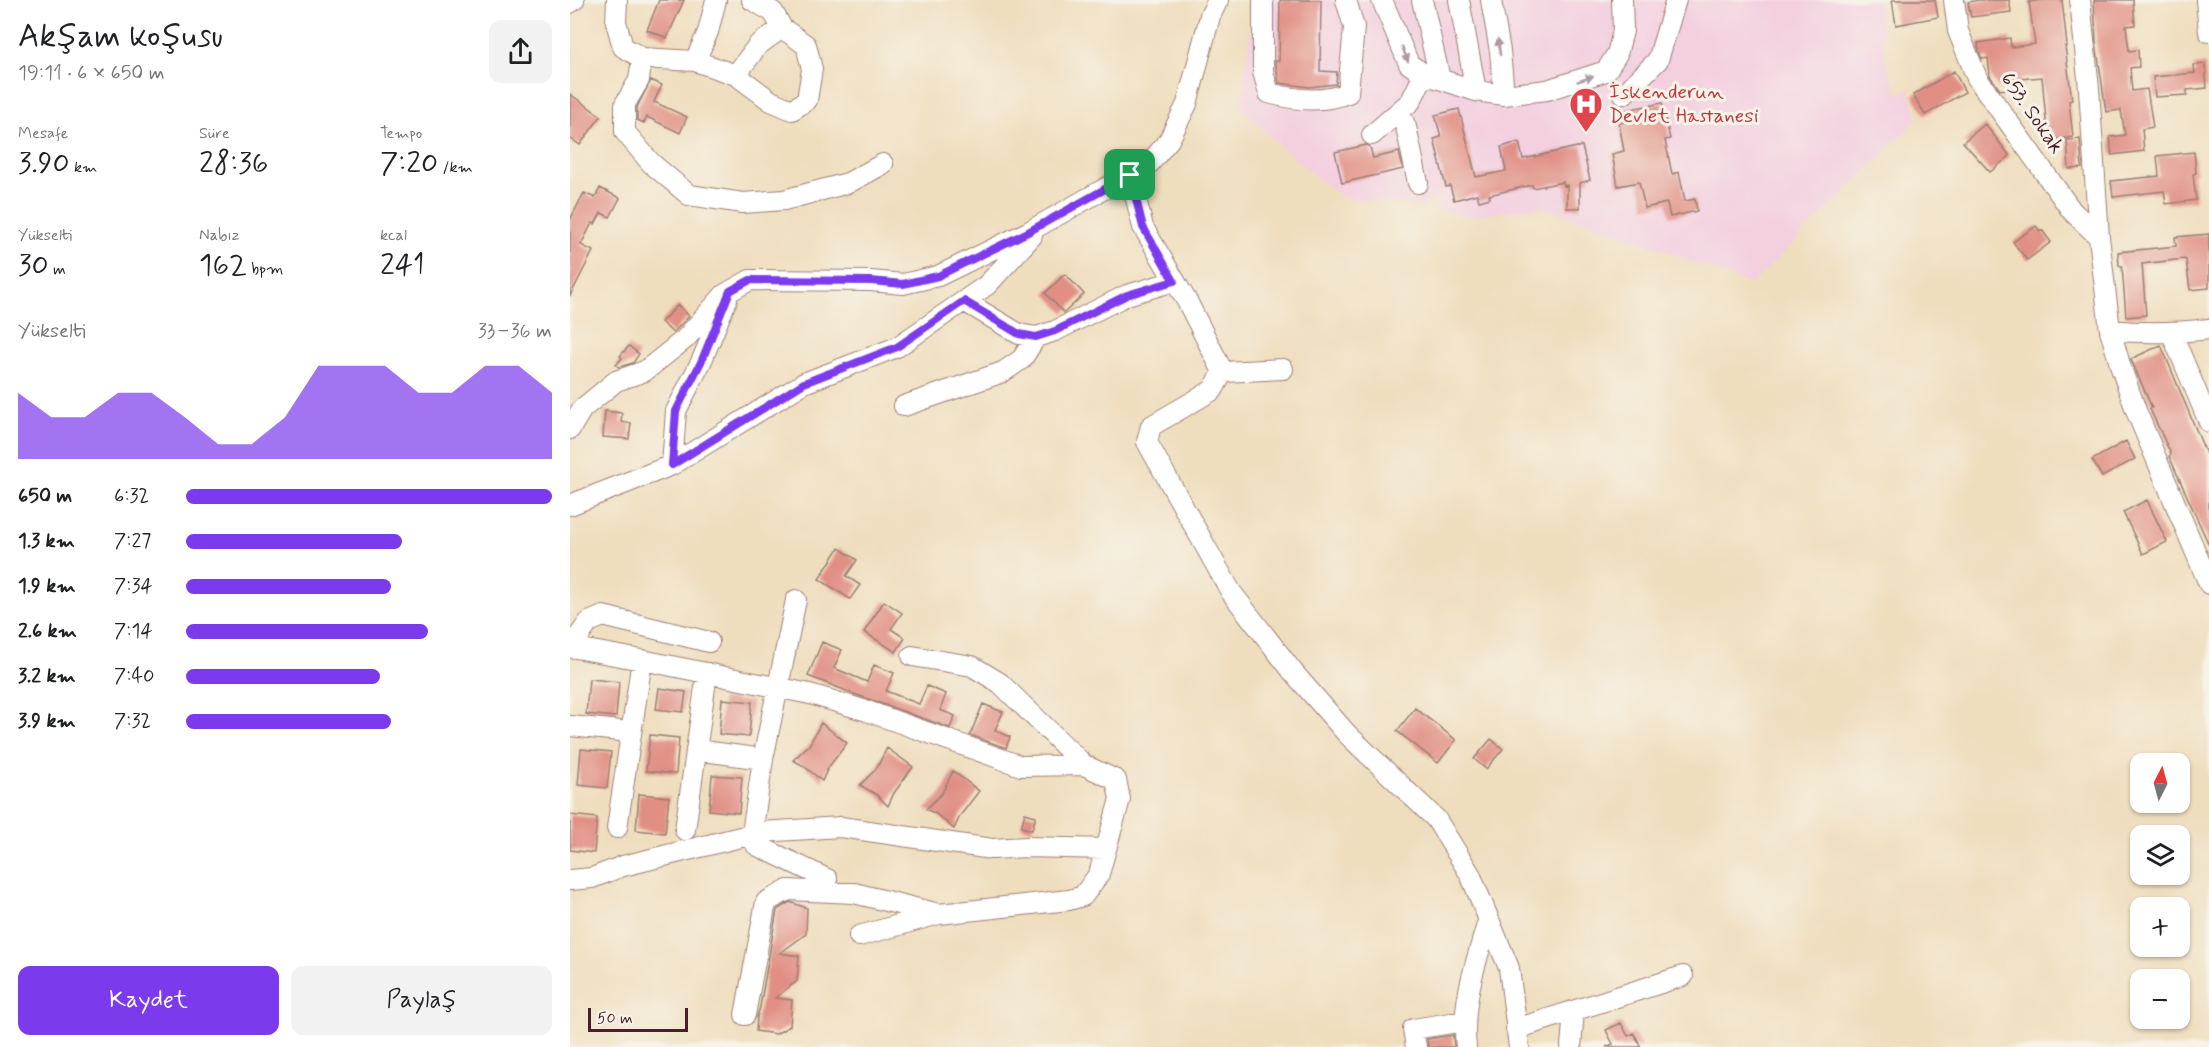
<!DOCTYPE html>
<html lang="tr">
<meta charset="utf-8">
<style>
body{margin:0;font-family:Mynerve,sans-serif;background:#f2f2f2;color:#202124;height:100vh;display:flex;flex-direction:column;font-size:22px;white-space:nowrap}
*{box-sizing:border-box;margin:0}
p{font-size:20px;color:#757577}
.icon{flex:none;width:33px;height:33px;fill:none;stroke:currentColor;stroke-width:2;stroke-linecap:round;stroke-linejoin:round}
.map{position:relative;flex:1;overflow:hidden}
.panel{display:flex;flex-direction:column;background:#fff;width:570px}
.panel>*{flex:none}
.needle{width:39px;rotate:6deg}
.tools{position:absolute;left:1560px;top:753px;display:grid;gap:12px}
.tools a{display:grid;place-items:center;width:60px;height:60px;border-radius:12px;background:#fff;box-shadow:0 2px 4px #0004;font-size:30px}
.scale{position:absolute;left:18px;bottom:15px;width:100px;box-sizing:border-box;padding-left:6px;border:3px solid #4a1f2b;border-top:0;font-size:16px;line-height:21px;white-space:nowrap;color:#4a1f2b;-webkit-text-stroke:4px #f7f3e8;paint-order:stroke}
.pin{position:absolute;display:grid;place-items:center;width:51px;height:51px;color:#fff;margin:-26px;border-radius:12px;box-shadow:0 3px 9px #0006}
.round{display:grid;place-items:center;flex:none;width:63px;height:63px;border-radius:12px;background:#f2f2f2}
.summary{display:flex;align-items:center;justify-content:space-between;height:102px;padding:0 18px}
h1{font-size:33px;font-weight:600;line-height:45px}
.metrics{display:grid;grid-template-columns:repeat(3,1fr);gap:9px;height:102px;padding:6px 18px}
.metrics div{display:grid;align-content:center}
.metrics b{font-size:30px;font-weight:600}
.metrics small{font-size:16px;font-weight:400}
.metrics p{font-size:16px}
.chart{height:168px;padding:12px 18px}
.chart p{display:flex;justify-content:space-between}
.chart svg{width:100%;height:108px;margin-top:6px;fill:#7c3aed;opacity:.7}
.cta{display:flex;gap:12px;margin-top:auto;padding:12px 18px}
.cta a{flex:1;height:69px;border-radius:12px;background:#7c3aed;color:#fff;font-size:24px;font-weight:600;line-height:69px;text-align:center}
.cta a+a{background:#f2f2f2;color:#202124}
ul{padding:0 18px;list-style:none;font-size:20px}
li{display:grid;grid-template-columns:96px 72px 1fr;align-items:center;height:45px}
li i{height:15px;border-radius:8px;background:#7c3aed}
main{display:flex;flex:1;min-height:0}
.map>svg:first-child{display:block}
</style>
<main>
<section class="panel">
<div class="summary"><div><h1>Akşam koşusu</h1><p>19:11 · 6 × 650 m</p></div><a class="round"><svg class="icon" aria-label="share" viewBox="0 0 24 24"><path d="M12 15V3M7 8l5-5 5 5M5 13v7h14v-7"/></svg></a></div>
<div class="metrics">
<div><p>Mesafe</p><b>3.90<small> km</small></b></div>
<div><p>Süre</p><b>28:36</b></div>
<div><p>Tempo</p><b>7:20<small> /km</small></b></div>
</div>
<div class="metrics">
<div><p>Yükselti</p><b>30<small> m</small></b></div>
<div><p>Nabız</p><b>162<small> bpm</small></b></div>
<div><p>kcal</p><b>241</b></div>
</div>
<div class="chart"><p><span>Yükselti</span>33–36 m</p>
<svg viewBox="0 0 160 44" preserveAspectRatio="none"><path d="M0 44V17L10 27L20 27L30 17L40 17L50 27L60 38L70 38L80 27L90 6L100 6L110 6L120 17L130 17L140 6L150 6L160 17V44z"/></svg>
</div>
<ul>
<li><b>650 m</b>6:32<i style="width:100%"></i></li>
<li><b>1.3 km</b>7:27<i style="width:59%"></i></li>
<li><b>1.9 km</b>7:34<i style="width:56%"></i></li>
<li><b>2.6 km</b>7:14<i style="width:66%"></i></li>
<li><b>3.2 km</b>7:40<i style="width:53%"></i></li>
<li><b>3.9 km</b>7:32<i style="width:56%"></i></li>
</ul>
<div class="cta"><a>Kaydet</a><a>Paylaş</a></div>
</section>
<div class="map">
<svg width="1639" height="1047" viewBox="0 0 1639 1047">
<rect width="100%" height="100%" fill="#f7f3e8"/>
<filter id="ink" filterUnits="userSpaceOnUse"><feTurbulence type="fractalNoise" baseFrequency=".0167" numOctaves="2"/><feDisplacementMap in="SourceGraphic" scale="12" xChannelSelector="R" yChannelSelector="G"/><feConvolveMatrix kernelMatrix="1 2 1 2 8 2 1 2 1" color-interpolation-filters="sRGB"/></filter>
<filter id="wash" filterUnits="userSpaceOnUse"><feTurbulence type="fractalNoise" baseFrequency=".008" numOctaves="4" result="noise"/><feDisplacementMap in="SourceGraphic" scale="24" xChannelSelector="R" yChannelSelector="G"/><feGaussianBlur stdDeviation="1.35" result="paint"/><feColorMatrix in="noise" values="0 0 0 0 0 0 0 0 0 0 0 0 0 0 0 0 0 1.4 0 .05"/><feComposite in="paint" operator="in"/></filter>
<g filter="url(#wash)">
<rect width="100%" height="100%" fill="#efdebe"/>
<!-- built -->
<path fill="#f3cfe0" d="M684,0H1308L1316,61L1329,94L1339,88L1348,119L1181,285L1072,241L972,207L905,216L891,215L866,209V200L857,198L854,206L779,199L763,191L710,146L671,107Z"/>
<g id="blocks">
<!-- building -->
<path fill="#e18f84" d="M89,0H114L97,38L77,30Z
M710,0H751L750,71L767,72L766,84L739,87L709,83L705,61H709Z
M1322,0H1365L1368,17L1326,25Z
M1409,0H1439L1441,12L1401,17L1398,2Z
M1473,0H1492L1497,46H1495L1502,100L1499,101L1503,137L1483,140L1482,129L1477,130L1472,77L1450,79L1452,87L1430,90L1420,76L1418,58L1412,59L1409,52L1408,43L1440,38L1441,47L1465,44L1459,2Z
M1524,0H1563L1565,25L1556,26L1559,51L1568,50L1569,67L1560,68L1562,91L1577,89L1583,127L1572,129L1574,151L1542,155L1540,137L1555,135L1551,110L1536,112L1526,42Z
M1635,64L1637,88L1617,90V95L1585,97L1583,77L1625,73L1624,65Z
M1384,71L1395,92L1355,115L1343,95Z
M81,80L92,85L84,102L117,117L110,133L77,117L74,123L67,120V107Z
M0,94L31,116L10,145L0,138Z
M1092,103L1100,139L1095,140L1102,174L1109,172L1115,201L1125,199L1127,211L1100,217L1097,203L1075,208L1069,182L1048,186L1042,154L1054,151L1049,123L1058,121L1055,110Z
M889,109L906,177L936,171L931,147L949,142L953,159L1012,146L1020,180L1010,183V208H997V185L994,186L993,182L963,188L962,185L919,195L920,198L909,201L907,194L884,200L880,186L876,187L864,139L871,137L865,115Z
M1415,124L1440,156L1420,172L1393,142Z
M1510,139L1512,168L1499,169L1497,140Z
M796,145L800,147L803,158L829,152L833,169L772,183L765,152Z
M1624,152L1626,173L1623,174L1626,200L1596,204L1594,191L1543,197L1541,181L1589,176L1587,156Z
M30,188L50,198L40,217L31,213L25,224L22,223L11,245L23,251L0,296V220L14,193L25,198Z
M1466,226L1470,231L1472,230L1481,242L1457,260L1443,242Z
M1639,234V288L1620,290L1616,260L1614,259L1572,264L1576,315L1556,317L1552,266H1549L1548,252L1606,246L1605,237Z
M495,274L514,294L494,313L475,293Z
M108,305L119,316L103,333L91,322Z
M1591,345L1639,461V545L1599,456L1601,455L1600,452L1580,409L1582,408L1562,362L1561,359Z
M59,346L69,354L63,363L49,367L46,365L52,358L50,356Z
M35,411L52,413L51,422L61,423L59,439L33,437Z
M1556,441L1565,459L1532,477L1522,460Z
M1577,500L1597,542L1573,554L1553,512Z
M269,548L287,560L276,576L290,585L280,599L249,579Z
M314,601L332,613L321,629L335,638L326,652L294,632Z
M252,642L272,650L264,668L297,682L304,665L324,673L316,691L349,704L357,686L376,694L370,710L385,716L380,728L287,695L238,676Z
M19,679L49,682L46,717L16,714Z
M89,688L116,692L113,712L86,709Z
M152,699L182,702L179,737L149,734Z
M413,704L433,712L425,730L440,737L436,748L400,735Z
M845,708L886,740L868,763L827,731Z
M251,723L277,743L258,768L252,781L234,766L223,760L239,745Z
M80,735L109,738L106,774L76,771Z
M921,739L933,749L916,769L904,759Z
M317,748L343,767L324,793L318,806L307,795L290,785L306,769Z
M11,749L41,752L37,788L8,785Z
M383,771L409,791L390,816L384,829L366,814L356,809L372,793Z
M142,775L172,777L169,813L139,810Z
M69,794L99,797L95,833L66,830Z
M455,813L466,816L462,830L451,827Z
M0,815L27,818L24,853L0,850Z
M220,902L237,908L236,934L210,953L229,956L227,981L205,998L222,1000L220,1026L206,1034L186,1031L187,1017L190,1007L207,910Z
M1051,1023L1058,1036L1064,1033L1071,1047H1036L1043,1044L1036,1030Z
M883,1035L884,1047H858L857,1039Z"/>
</g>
</g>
<g filter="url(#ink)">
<use href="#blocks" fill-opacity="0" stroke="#9c7e74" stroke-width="1.5"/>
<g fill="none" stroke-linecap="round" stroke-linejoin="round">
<defs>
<path id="minor" d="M47,0L46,22L53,47L72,58L69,80L55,104V132L81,163L119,195L173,203L214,200L278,183L313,164
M693,0V72L699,93C724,100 753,103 778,93L784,27L776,0
M812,0L839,64L854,74L906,91L934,95L977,90L1036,71L1047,54L1053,31L1052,0
M852,0L870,79
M889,0L906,91
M921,0L930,51L934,95
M1384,0L1388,31L1407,78L1502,211L1529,237
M1510,0L1519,89L1529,237L1540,330L1551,368L1567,413L1639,584
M1636,0L1639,32
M0,3L4,0
M72,58L125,61L166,75L201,101L222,110L237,100L242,69L236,45L212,28L203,12L182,0
M125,61L138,32L146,0
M166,75L188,45L212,28
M1054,94L1088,60L1106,0
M829,111L836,127L848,183
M802,135L841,101L854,74
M560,175L573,227L618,303L653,372L643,390L581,426L577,442L661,592L723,672L777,734L866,819L900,874L939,968L949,1047
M394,301L449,334L466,337L485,331L557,295L605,281
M1540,330C1576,334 1604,333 1639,329
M1602,334L1639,422
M653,372L713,369
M334,406L433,372L452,359L466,337
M0,429L12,409L46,381L75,371L115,339L155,294L180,280L301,281L333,284L368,276L458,232L580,163L599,140L617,104L640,16L648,0
M102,465L106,411L132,360L157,299
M0,505L102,465L234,383L327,347L417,285L462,236
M226,600L193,759L182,834L186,845L257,879L256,891
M0,647L72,660L240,694L297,711L451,766L514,765
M0,648L19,622L33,616L139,642
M0,726L61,732
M126,750L193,759
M47,828L72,660
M115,830L137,673
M0,880L22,878L53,866L191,832L271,827L422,849L457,847L536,849
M289,936L369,914L499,900L513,896L529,874L550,799L546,780L514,765L430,683L402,666L342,656
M175,1015L196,902L218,890L284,893L369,914
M946,1029L1113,976
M846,1047L843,1029L894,1021
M896,1047C891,1003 906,963 918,921
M1001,1047L1004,1011"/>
</defs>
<!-- minor casing -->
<use href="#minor" stroke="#9c7e74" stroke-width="22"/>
<!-- minor -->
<use href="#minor" stroke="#fff" stroke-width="20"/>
</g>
<!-- one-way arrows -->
<defs><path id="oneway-solid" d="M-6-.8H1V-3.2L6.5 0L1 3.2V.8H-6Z" transform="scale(1.5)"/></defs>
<g fill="#ae9aa0">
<use href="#oneway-solid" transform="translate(929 47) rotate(-98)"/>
<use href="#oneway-solid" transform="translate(835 54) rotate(68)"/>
<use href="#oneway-solid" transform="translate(1015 79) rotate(-18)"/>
</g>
</g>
<g fill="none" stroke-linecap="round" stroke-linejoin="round" filter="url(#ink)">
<defs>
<path id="route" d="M560,175L573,227L604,281L557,295L485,331L466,337L449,334L394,301L327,347L234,383L102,465L106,411L132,360L160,291L180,280L301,281L333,284L368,276L458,232Z"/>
</defs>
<!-- route casing -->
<use href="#route" stroke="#fff" stroke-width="12"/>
<!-- route -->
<use href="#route" stroke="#7c3aed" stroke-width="8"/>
</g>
<!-- icons -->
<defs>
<symbol id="hospital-pin" viewBox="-11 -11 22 30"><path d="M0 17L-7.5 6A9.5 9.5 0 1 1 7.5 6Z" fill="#e0444e" stroke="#f7f3e8"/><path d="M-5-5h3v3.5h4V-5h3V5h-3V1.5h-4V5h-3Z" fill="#fff"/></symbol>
</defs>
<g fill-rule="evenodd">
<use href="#hospital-pin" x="997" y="85" width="38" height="52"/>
</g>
<g text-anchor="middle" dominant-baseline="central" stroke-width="6" stroke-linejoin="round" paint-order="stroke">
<!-- health labels -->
<g font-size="21" fill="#be3a42" stroke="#f7f3e8" text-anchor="start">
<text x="1039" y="92">İskenderun<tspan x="1039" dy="24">Devlet Hastanesi</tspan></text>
</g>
<!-- street labels -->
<g font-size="21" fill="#4a1f2b" stroke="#f7f3e8">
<text transform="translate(1462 113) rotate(55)">653. Sokak</text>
</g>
</g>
</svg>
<div class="tools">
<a><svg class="needle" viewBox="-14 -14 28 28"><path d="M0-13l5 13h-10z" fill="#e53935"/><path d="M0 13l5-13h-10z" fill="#757577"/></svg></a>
<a><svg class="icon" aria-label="layers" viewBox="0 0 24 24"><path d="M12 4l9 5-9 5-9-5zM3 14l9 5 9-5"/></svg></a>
<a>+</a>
<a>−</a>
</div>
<div class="scale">50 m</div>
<div class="pin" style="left:560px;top:175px;background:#1e9e55"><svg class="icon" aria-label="arrive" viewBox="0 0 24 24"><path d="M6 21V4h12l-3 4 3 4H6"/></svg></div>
</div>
</main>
